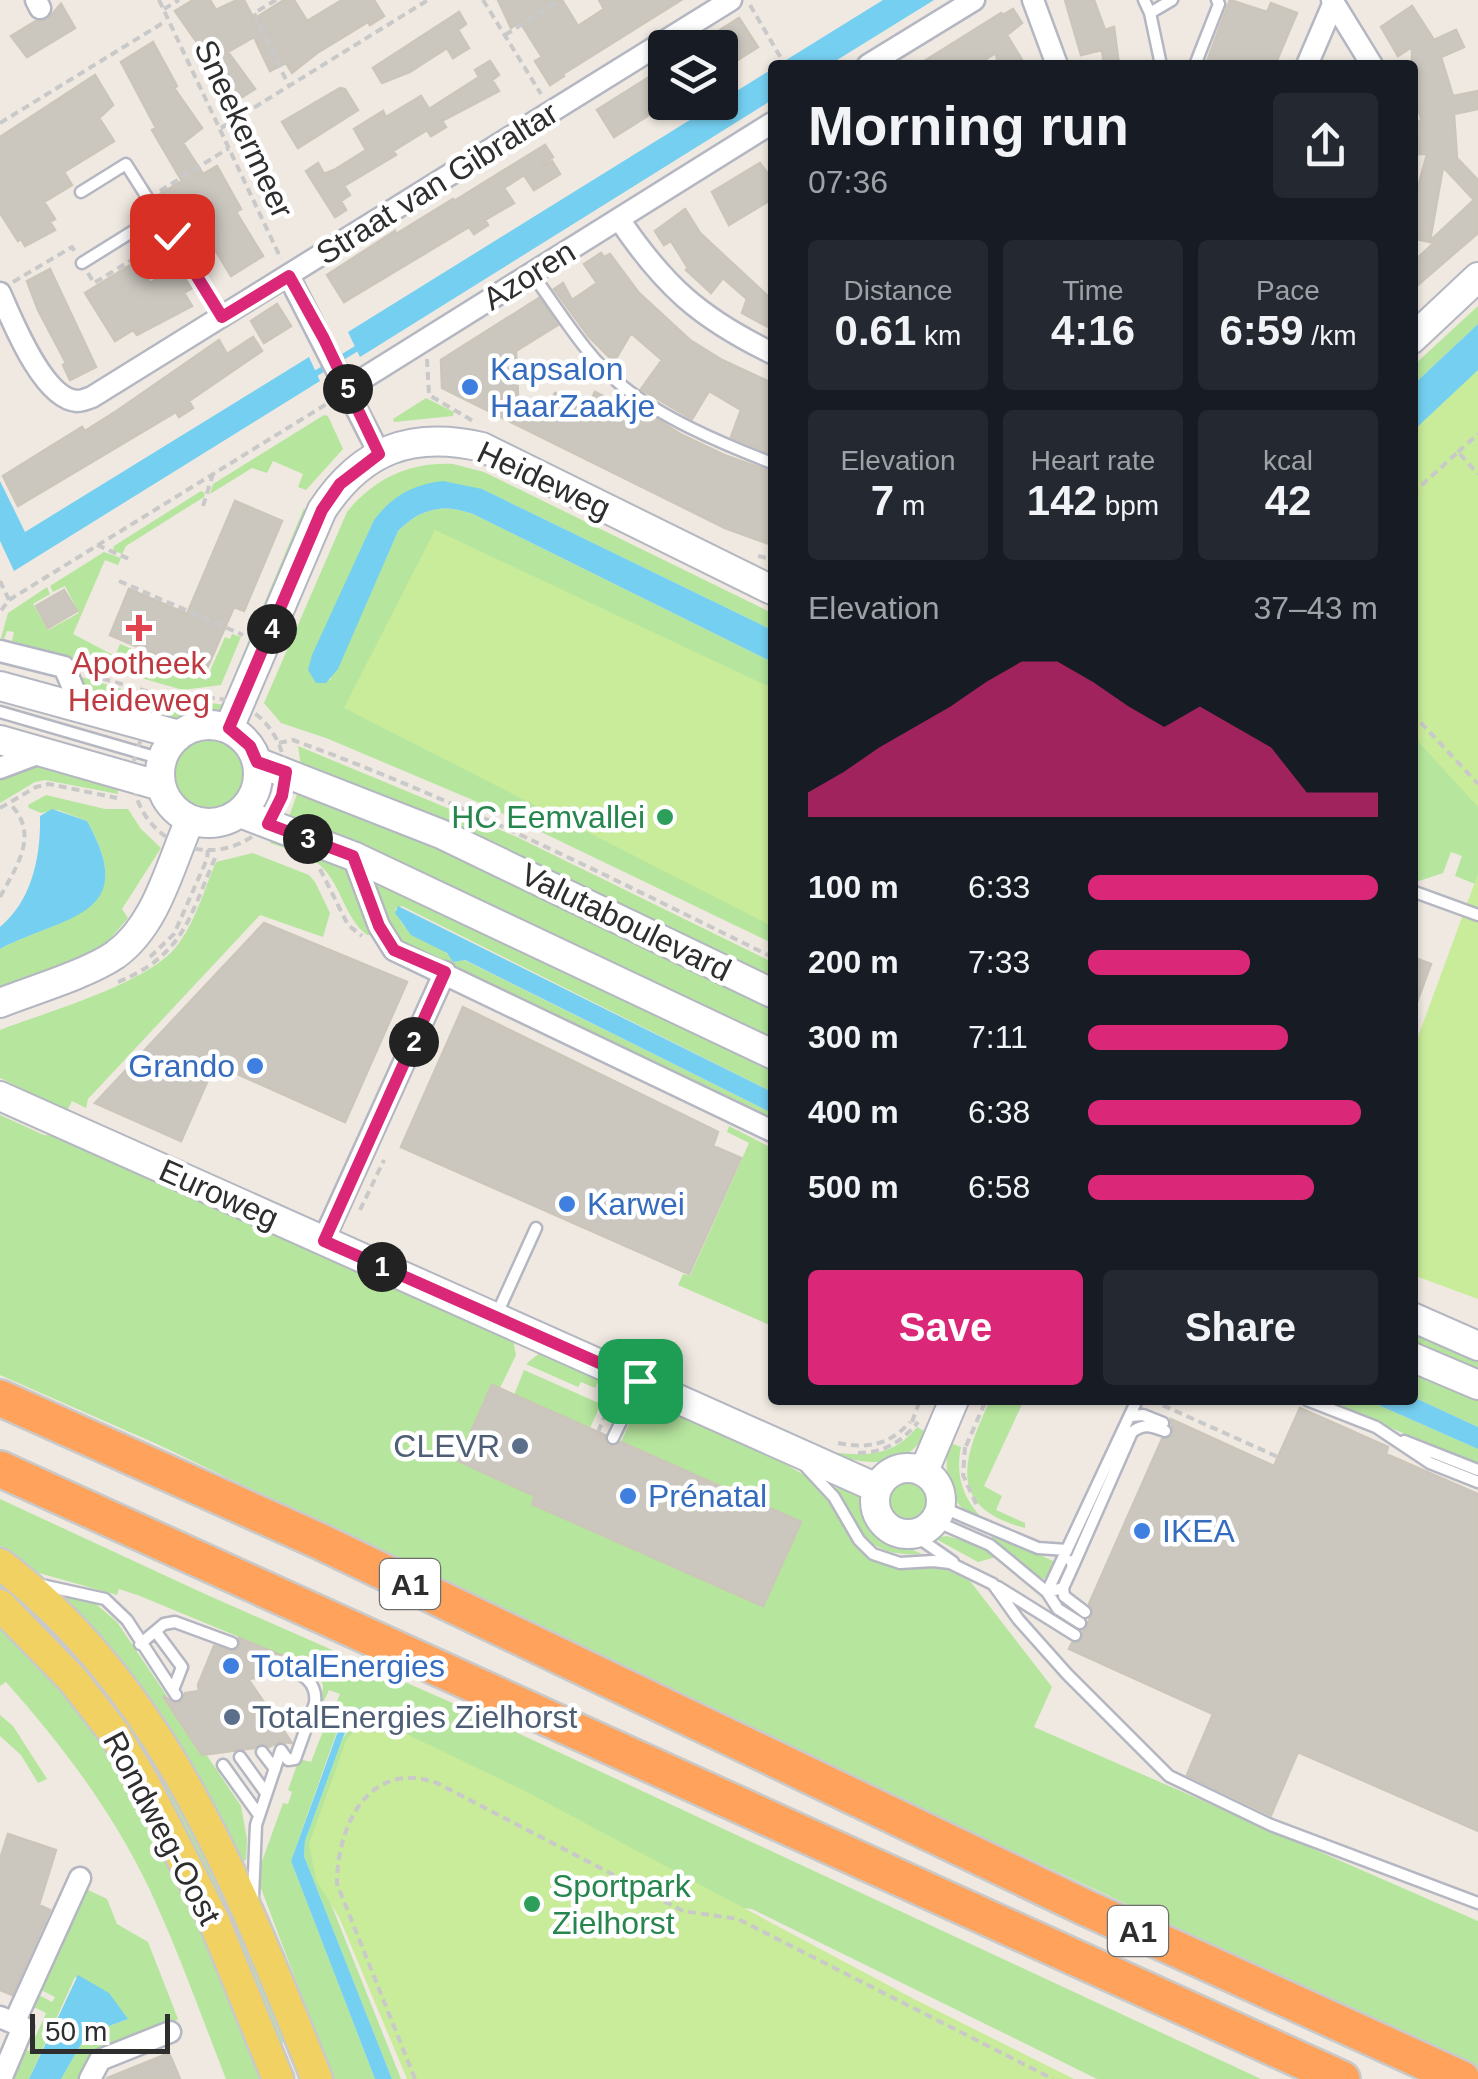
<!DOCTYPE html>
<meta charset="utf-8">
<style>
body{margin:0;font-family:Helvetica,sans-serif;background:#242831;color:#f1f3f6;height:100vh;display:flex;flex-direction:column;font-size:38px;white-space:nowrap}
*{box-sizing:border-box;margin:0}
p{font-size:32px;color:#9ea1a6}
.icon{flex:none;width:55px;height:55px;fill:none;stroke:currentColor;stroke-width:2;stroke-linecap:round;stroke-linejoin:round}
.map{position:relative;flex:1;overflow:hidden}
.side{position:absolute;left:768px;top:60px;width:650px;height:1345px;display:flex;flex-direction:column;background:#171b24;border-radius:10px;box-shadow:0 2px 8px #0004}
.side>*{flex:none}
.tools{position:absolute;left:648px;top:30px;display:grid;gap:20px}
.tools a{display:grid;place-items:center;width:90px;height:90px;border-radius:10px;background:#171b24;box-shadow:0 2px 8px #0004;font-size:50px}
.scale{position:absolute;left:30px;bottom:25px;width:140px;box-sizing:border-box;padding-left:10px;border:5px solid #2e2e2e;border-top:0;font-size:28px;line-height:35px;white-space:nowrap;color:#2e2e2e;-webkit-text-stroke:8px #fff;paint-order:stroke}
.pin{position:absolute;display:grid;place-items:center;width:85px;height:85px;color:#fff;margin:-42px;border-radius:20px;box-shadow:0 5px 15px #0006}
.km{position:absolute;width:50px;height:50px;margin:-25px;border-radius:50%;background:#222;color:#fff;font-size:28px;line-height:50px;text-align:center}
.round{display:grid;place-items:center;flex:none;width:105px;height:105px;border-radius:10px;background:#242831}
.headline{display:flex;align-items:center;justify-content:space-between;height:170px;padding:0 40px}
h1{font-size:55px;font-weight:700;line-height:75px}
.stats{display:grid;grid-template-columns:repeat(3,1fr);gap:15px;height:170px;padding:10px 40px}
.stats div{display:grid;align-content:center;border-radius:10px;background:#242831;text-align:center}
.stats b{font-size:42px;font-weight:700}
.stats small{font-size:28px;font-weight:400}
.stats p{font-size:28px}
.chart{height:280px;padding:20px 40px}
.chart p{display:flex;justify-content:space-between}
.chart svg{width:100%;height:180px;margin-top:10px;fill:#db2777;opacity:.7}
.action{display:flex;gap:20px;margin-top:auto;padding:20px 40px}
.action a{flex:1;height:115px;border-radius:10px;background:#db2777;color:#fff;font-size:40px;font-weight:700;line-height:115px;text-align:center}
.action a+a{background:#242831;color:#f1f3f6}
ul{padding:0 40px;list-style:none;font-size:32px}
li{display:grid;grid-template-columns:160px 120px 1fr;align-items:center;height:75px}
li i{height:25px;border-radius:12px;background:#db2777}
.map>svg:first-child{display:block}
</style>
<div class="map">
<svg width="1478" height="2079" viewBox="0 0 1478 2079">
<rect width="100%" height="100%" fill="#efe9e1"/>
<!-- green -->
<path fill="#b6e59e" d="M1478,306V324L1413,385V366Z
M426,398L454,412L453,416L394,422L393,419Z
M324,415L328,416L343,449L306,490L298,487L303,474L273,461L267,473L252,468L210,494L213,484Z
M453,464L484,472L772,613V630L482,489L374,520L308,670L330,680L398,531C420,508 444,503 473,514L772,662V943L487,806L326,738L281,723L264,703L347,512C375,478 410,462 453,464Z
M201,491L205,493L204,497L126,546L122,554L113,550L114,546Z
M304,508L308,518L236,690L229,688Z
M104,552L121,558L118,565L105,560L73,634L115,656L120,644L206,680L225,637L230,639L232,634L241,637L221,685L183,690L12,641L14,632L7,631L4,639L1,638L8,613L47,587L50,594L33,604L48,630L79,613L65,586L53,592L50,586Z
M78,676L155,699L136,716C108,707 89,707 78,676Z
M209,703L228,705C210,722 180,724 156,722L167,714Z
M1412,723L1478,786V885L1455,876L1462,856L1451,852L1443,873L1413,883Z
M169 774a40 40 0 1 1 80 0a40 40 0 1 1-80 0Z
M298,746L517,837L772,962V987L302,773Z
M37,761L117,778L118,794L45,780L35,782L0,803V776Z
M301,783L772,998V1049L286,825Z
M46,795L105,809H128L141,829L161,848L122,909L128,918L98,953L0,994V949C64,915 141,915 87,821L58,810L41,813L29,808L28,805Z
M281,834L341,862L353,880L372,935H367C344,917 342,887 322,867C309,854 287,849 270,843Z
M253,853L309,875L315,882L330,913L323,937L260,915L88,1099L86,1108L72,1101L67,1111L0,1078V1030C46,1012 147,984 176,947C195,923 204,890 216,862Z
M370,869L772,1060V1092L402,906L395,909C407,947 443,939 453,962L464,960L772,1113V1125L402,947C384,922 372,899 370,869Z
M0,1115L44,1135L61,1136L513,1339L516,1355L500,1388L492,1385L535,1496L532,1504L763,1606L801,1522L621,1442L638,1404L648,1398L741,1438L809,1478L830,1500L854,1543L871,1559L900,1569L941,1567L970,1581L1052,1687L1034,1727L1478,1921V2068L809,1756L159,1445L0,1375Z
M729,1126L772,1148V1326L678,1285L683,1274L690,1276L749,1143L727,1132Z
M1412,1322L1478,1351V1379L1413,1351Z
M541,1352L601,1376L595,1388L581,1382L578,1387L526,1364Z
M1412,1362L1478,1391V1427L1413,1397Z
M524,1370L601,1404L590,1428L514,1395Z
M990,1400H1024L984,1486L1002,1496L996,1510L1025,1523V1528C944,1507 964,1457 990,1400Z
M1311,1400H1367L1478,1449V1464L1340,1407Z
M917,1427L926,1432C908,1470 861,1466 829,1452C864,1456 892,1458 917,1427Z
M950,1443L961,1447C955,1476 963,1499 984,1520C977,1516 968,1513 962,1508C947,1493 943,1461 950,1443Z
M888 1500a22 22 0 1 1 44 0a22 22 0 1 1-44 0Z
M832,1481L857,1493L875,1529L888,1539L922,1554C861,1558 859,1525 832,1481Z
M0,1499L205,1594L466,1709L1261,2079H1097L752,1909L708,1905L329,1899L401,2079H392L304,1856L305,1841L342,1740L355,1718L341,1720L291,1861L375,2079H333L259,1883L260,1867L283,1803L288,1804L292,1792L288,1790L299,1759L311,1762L327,1721L316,1715L320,1703L334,1709L340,1694L329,1690L324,1701L322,1700L323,1685L314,1668L140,1596L119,1589L117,1595L28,1570L0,1546Z
M994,1534L1053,1561L1055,1565L1048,1579L1037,1578L991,1539Z
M947,1536L980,1545L996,1557L978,1562L934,1538Z
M0,1578L68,1643L116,1700L215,1861L291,2040L275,2046L239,1955L17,1604L0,1589Z
M47,1592L96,1604L117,1622L241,1806L247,1839L246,1860L238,1864Z
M0,1618L82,1710L160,1829L266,2079H226C201,2015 178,1950 149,1888C112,1811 62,1745 6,1682L0,1686Z
M0,1715L13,1726L47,1779L38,1783L21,1755L0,1736Z
M84,1888L107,1899L117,1924L148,1942L178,2019L83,2079H61L87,2034L128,2019L75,1977L29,2079H9L23,2049L29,2051L46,2013L34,2007L39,1995L52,2002L55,1997L41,1990Z"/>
<!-- pitch -->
<path fill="#c9ec9a" d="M1478,344V807L1413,736V404Z
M435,530L772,688V926L344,708Z
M1478,874V1299L1413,1275L1412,1053Z
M367,1715L525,1791L914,1999L1074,2079H407L339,1917L316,1880L309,1844L346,1741Z"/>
<!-- water -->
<path fill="#75cff0" d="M883,0H934L829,65H778Z
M772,69V100L360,357L348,332Z
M1478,324V370L1413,431V385Z
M309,357L320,381L14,571L0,541V481L25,532Z
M443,481L482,489L772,630V662L473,514C444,503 420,508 398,531L338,669L326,683H316L308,670L312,655L374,520C392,496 414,484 443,481Z
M52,809L87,821C141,917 65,915 0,949V927C32,901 41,856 40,816Z
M398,906L772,1092V1113L465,960L453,962L447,953L411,935L395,913Z
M1413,1397L1478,1427V1449L1367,1400H1412Z
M362,1707L364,1711L348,1725L342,1740L305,1841L304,1856L392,2079H375L291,1861L342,1720Z
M78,1975L109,1993L128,2019L87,2034L61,2079H29Z"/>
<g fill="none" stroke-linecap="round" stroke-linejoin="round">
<!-- stream -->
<path stroke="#75cff0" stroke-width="6" d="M310,377L359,347"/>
</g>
<!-- building -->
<path fill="#cbc7bf" stroke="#cbc5ba" stroke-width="2.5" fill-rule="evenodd" d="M193,0H210L216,10L237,0H244L254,19L284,0H294L307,21L342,0H374L384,16L370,25L368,22L317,53L292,73L286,63L270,71L254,37L228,52L255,89L228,106L206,64L210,61L175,11Z
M498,0H562L578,26L604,9L599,0H681L563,74L564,76L550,85L535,61L542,57L520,22L511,28Z
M1065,0H1094L1105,30L1114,27L1119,65H1104L1102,50L1081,55Z
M1230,0L1267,12L1271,3L1297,13L1275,65H1216L1207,61Z
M61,4L75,28L27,57L11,36L36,21L47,20Z
M1412,6L1434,40L1456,30L1464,47L1441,57L1453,96L1478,91V109L1454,114L1457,158L1478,180V233L1412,290V263L1434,243L1412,238L1417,213L1412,210L1427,154H1419L1417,121H1422L1412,90V47L1398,56L1381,27ZM1443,167L1474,200L1430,241Z
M1013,9L1022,23L1007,35L1025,65H998L996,53L976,65H918L1001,13L1003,15Z
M459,12L466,24L458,30L469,48L453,58L447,48L410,72L382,83L373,68Z
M739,18L758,47L720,71V30Z
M153,42L177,86L174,88L202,128L183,143L203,174L217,166L241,209L236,212L263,256L231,276L214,248L210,250L198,232L185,240L157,196L182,181L152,130L156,128L121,62Z
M490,61L499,75L492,80L499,91L442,121L446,127L431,136L427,130L393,151L396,155L344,186L350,195L341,201L346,210L335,217L306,171L318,163L324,174L334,170L366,150L354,129L383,111L386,117L421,96L429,109L479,77L475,70Z
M665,67V105L614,137L597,110Z
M95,75L113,105L99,118L114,141L64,172L72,185L44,202L55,219L50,222L55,230L25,246L21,239L18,241L0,213V137Z
M340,88L345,89L358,110L298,148L282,122Z
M545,145L553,157L541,164L542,166L552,161L560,174L534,190L524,175L504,188L514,203L485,220L488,225L474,234L469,227L344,302L327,275L395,231L396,234L453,199L454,201Z
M760,163L767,173L772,169V199L729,225L712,192Z
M685,209L700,233L772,300V329L742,313L747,299L723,278L711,293L686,270L688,268L671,241L664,245L655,231Z
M601,253L604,257L610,254L639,293L690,340L722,360L772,383V454L731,437L741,410L709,391L692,419L641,389L662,360L631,333L614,362L589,337L554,289L563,283L572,300L597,283L584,264Z
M137,261L150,283L178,266L192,288L184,293L192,306L137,335L133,330L115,341L85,293Z
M50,269L96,367L70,380L63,365L66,363L38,310L27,281Z
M539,298L558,325L516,351L518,396L547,409L555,393L586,409L595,392L627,408L631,403L682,435L724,455L772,472V545L725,528L442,388L441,360Z
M277,304L291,326L264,343L251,321Z
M253,337L262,351L189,401L193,408L179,417L176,412L18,506L3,476L82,427L85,431L118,410L219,340L227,354Z
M235,501L282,521L244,611L234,607L204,675L110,635L129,589L187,614Z
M64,590L77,611L48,628L36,606Z
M264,923L407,982L345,1122L215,1064L181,1141L95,1103Z
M1412,957L1431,964L1414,1010H1412Z
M463,1007L718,1132L713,1146L741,1158L689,1274L401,1147Z
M492,1385L605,1435V1442L610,1446L621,1442L801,1522L763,1606L532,1504L535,1496L458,1461Z
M1300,1408L1388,1447L1386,1454L1478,1494V1831L1298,1752L1271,1815L1187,1775L1213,1714L1069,1649L1072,1643L1083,1639V1631L1093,1614L1089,1604L1162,1439L1173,1435L1171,1419L1274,1466Z
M239,1638L281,1655L273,1661L277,1675L248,1679L292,1743L279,1742L269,1747L260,1744L254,1748L202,1755L163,1696L177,1704L183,1700L185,1693L199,1691L198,1685L214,1646L234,1651L240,1647Z
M8,1834L56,1850L39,1905L50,1910L12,1995L0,1990V1859Z
M169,2053L180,2079H107V2078Z"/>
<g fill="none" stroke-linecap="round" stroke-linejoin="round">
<defs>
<path id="lane" d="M1144,0L1150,13L1161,65
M1150,13L1172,0
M1195,65L1219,4L1217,0
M81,192L126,164L222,316
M82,263L159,215
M532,274C559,310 585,355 620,384C661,418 723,444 772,463
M0,712L162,759
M1412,891L1478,915
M496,1316L536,1228
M1307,1400L1376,1427L1430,1463L1478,1482
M1131,1416L1143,1415L1163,1423
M613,1438L640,1382
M1404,1441L1478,1470
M807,1468L834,1497L859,1540L873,1554L900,1563L933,1561L950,1563L993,1584L1018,1619L1067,1674L1169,1776L1271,1825L1478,1903
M941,1507L1038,1548L1067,1550
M935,1521L990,1545L1047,1592L1063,1588
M913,1534L953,1562
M1071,1561L1073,1566L1063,1588L1064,1596L1085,1612
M1073,1566L1132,1432C1144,1423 1151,1426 1165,1431
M37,1584L105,1599L127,1620L176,1695
M998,1587L1075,1635
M1080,1623L1058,1609L1047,1592L1137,1400
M156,1632L182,1667L173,1690
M140,1644L164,1624L175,1622L232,1643
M262,1752L275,1769
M240,1757L266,1793
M223,1765L259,1815
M253,1897L256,1825L281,1750L288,1760L295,1759L315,1703C318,1680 299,1673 281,1664"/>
<path id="street" d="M36,0L40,8
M1033,0L1057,65
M1332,0L1372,65
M868,65L974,0
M1307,65L1334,2
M619,219C664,286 700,318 772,353
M289,277L379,453
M0,293C12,320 43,399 77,401C82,401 87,399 92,397L731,0
M348,388L772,123
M0,651L64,667L81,706
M0,768L40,753
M353,856L379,926L394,950L772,1131
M323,1241L445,972
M0,2017L23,2027L1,2079
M14,2023L80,1878
M90,2079L100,2060L170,2032"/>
<path id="secondary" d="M1412,339L1478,277
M0,686L179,735
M160 774a49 49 0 1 1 98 0a49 49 0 1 1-98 0Z
M229,728L322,510C362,449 412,431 482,447L772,590
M0,740L161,786
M257,762L441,834L772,993
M240,813L353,856L772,1054
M0,1003C33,990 87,974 115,955C157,925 170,865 190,820
M0,1096L877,1488
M1412,1317L1478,1346
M1412,1357L1478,1385
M875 1501a33 33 0 1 1 66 0a33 33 0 1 1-66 0Z
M924,1471L954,1400"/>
<path id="primary" d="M0,1564C167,1690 241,1892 317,2079
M0,1605L73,1680L114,1733L144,1783L214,1921L278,2079"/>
<path id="highway" d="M0,1398L319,1541L1084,1907L1462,2079
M0,1469L1342,2079"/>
</defs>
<!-- lane casing -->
<use href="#lane" stroke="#b4b7c1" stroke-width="15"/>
<!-- street casing -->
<use href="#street" stroke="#b4b7c1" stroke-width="25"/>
<!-- secondary casing -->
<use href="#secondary" stroke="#b4b7c1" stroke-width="32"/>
<!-- primary casing -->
<use href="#primary" stroke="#c9c9c9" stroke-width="35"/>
<!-- highway casing -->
<use href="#highway" stroke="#c9c9c9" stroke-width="40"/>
<!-- path -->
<path stroke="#c9c9c9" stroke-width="4" stroke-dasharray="8 5" stroke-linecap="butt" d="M159,0L281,259
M276,0L254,13L289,86
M483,0L541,94
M750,5L785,65
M164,9L179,0
M505,35L560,0
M0,123L166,21
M221,128L428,0
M160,191L229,148
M88,273L94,283L161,242
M13,282L72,247L75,252
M427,359L429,395L473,421
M1458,452L1478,434
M1412,494L1458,452L1478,474
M203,506L213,474
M97,545L129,559
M758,556L772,559
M0,581L9,600L0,612
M119,581L243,635
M9,600L333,400
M90,675L160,695L172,708
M133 774a76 76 0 1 1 152 0a76 76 0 1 1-152 0Z
M1412,713L1478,784
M279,743L293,740C459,800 615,880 772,957
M0,808L36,787L49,784L117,798
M320,869L348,925L362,936
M0,897C18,864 40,833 9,803
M150,957L174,934L207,859L208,850
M118,982C184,955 189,918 215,858
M360,1210L384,1160
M1151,1400L1278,1457
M912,1422L920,1400
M598,1432L614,1395
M838,1443C867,1449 890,1445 910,1422
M966,1446L986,1400
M965,1447L963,1475L978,1508
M858,1453C883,1453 902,1442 918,1422
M415,2079L337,1884C337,1825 369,1759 437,1783L683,1911L738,1919L1053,2079"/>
<!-- lane -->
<use href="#lane" stroke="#fff" stroke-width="10"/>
<!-- street -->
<use href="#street" stroke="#fff" stroke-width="20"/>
<!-- secondary -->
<use href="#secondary" stroke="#fff" stroke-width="28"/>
<!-- primary -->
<use href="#primary" stroke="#f2d163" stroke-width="30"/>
<!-- highway -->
<use href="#highway" stroke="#ffa35c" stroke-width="35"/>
</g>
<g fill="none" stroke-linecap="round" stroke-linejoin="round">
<defs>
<path id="route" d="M172,236L222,317L289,276L324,339L379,454L340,484L322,510L229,728L250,746L257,762L286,772L282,796L268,824L353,856L379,926L394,950L445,972L324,1241L640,1381"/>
</defs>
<!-- route casing -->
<use href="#route" stroke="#fff" stroke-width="20"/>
<!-- route -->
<use href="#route" stroke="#db2777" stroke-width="12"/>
</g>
<!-- markers -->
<g fill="#3f7fe0" stroke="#fff" stroke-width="4">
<circle cx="470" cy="387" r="10"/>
<circle cx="255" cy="1066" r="10"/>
<circle cx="567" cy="1204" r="10"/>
<circle cx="628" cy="1496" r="10"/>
<circle cx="1142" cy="1531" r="10"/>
<circle cx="231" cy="1666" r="10"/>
</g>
<path fill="#e0444e" stroke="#fff" stroke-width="4" d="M134 613h10v10h10v10h-10v10h-10v-10h-10v-10h10z"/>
<g fill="#2e9e5b" stroke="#fff" stroke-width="4">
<circle cx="665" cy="817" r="10"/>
<circle cx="532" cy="1904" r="10"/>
</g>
<g fill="#5c6f8a" stroke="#fff" stroke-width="4">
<circle cx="520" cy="1446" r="10"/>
<circle cx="232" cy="1717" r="10"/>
</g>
<g text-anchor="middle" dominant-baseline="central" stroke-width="9" stroke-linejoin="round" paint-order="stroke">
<!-- shield labels -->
<g fill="#fff" stroke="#6d6d6d" stroke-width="2.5">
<rect x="380" y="1559" width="60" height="50" rx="8"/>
<rect x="1108" y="1906" width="60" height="50" rx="8"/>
</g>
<g font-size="30" font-weight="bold" fill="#2e2e2e">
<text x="410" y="1584">A1</text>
<text x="1138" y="1931">A1</text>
</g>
<!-- street labels -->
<g font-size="32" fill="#2e2e2e" stroke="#fff">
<text transform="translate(244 129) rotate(65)">Sneekermeer</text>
<text transform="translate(437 183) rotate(-32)">Straat van Gibraltar</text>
<text transform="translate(529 275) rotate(-32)">Azoren</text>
<text transform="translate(544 480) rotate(25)">Heideweg</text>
<text transform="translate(626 922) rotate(26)">Valutaboulevard</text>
<text transform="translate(219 1194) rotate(24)">Euroweg</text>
<text transform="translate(162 1828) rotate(62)">Rondweg-Oost</text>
</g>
<!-- shop labels -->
<g font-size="32" fill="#366cbe" stroke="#fff" text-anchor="start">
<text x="490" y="369">Kapsalon<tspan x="490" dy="37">HaarZaakje</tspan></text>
<text x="235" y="1066" text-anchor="end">Grando</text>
<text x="587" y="1204">Karwei</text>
<text x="648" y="1496">Prénatal</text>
<text x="1162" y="1531">IKEA</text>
<text x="251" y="1666">TotalEnergies</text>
</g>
<!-- health labels -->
<g font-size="32" fill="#be3a42" stroke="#fff">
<text x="139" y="663">Apotheek<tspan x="139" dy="37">Heideweg</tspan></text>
</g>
<!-- leisure labels -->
<g font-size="32" fill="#27864d" stroke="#fff" text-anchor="end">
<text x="645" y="817">HC Eemvallei</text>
<text x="552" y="1886" text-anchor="start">Sportpark<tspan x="552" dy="37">Zielhorst</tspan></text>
</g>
<!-- service labels -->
<g font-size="32" fill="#4e5e75" stroke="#fff" text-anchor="end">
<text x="500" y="1446">CLEVR</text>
<text x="252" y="1717" text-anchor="start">TotalEnergies Zielhorst</text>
</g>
</g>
</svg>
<div class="tools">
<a><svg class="icon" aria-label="layers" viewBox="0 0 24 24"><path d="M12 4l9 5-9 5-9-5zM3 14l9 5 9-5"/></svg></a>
</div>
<div class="scale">50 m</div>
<div class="pin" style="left:640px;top:1381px;background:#1e9e55"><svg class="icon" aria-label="arrive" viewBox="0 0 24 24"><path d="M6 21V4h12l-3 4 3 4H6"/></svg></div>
<div class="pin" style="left:172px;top:236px;background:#d93025"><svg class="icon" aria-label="check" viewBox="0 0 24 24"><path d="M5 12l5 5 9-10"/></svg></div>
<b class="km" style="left:382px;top:1267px">1</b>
<b class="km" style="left:414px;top:1042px">2</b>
<b class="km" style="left:308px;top:839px">3</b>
<b class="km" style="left:272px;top:629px">4</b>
<b class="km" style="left:348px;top:389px">5</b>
<section class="side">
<div class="headline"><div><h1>Morning run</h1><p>07:36</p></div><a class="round"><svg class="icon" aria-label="share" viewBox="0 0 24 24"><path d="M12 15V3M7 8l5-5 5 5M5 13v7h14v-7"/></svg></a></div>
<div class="stats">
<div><p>Distance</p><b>0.61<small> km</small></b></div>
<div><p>Time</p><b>4:16</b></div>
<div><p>Pace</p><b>6:59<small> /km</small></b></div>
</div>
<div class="stats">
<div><p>Elevation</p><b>7<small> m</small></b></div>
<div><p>Heart rate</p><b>142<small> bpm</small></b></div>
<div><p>kcal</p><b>42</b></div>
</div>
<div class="chart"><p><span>Elevation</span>37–43 m</p>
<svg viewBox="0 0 160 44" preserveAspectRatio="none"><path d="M0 44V38L10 33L20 27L30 22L40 17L50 11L60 6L70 6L80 11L90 17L100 22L110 17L120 22L130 27L140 38L150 38L160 38V44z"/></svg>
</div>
<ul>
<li><b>100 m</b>6:33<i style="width:100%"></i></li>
<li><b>200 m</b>7:33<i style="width:56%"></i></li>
<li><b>300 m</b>7:11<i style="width:69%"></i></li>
<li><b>400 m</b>6:38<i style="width:94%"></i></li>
<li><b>500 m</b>6:58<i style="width:78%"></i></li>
</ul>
<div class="action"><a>Save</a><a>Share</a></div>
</section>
</div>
